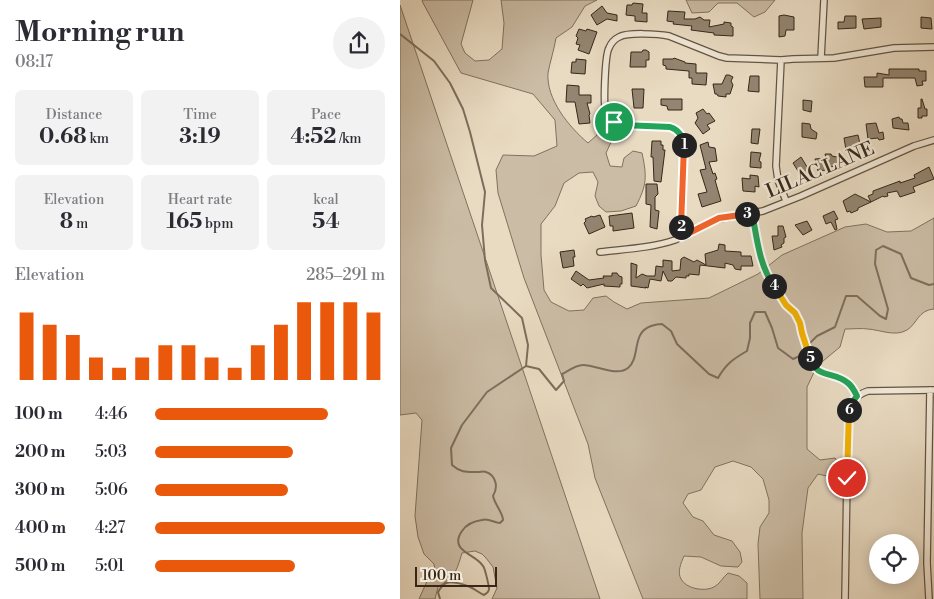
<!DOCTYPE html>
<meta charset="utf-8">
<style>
body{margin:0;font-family:"Libre Bodoni",serif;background:#f2f2f3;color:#2b2b33;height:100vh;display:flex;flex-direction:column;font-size:19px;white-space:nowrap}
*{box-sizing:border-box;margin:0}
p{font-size:16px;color:#7c7c81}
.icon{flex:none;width:28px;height:28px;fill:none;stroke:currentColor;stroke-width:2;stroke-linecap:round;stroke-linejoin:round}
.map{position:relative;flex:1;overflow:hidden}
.details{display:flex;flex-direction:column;background:#fff;width:400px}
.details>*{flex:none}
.tools{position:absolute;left:469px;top:534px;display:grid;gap:10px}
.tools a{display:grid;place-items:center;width:50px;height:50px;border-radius:50%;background:#fff;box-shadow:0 2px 12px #0003;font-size:25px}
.scale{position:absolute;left:15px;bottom:12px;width:82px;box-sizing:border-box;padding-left:5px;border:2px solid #362719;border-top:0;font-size:14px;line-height:18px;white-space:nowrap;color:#362719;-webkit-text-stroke:4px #f1e8d7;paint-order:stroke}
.pin{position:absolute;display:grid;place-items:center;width:42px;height:42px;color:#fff;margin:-21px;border:2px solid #fff;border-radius:50%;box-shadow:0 1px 5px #0007}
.km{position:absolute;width:25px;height:25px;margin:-12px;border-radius:50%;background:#222;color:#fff;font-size:14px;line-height:25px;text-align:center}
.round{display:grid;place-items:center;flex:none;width:52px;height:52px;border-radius:26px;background:#f2f2f3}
.overview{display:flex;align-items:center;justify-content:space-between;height:85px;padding:0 15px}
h1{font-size:28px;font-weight:700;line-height:38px}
.figures{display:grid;grid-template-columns:repeat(3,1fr);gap:8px;height:85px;padding:5px 15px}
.figures div{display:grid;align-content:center;border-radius:8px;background:#f2f2f3;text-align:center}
.figures b{font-size:21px;font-weight:700}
.figures small{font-size:14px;font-weight:400}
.figures p{font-size:14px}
.chart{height:140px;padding:10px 15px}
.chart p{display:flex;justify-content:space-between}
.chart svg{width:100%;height:90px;margin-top:5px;stroke:#ea580c;stroke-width:6}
ul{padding:0 15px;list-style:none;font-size:16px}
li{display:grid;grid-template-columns:80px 60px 1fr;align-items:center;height:38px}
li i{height:12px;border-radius:6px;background:#ea580c}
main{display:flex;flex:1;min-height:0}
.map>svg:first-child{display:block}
</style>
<main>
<section class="details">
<div class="overview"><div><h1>Morning run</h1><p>08:17</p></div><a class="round"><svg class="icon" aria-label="share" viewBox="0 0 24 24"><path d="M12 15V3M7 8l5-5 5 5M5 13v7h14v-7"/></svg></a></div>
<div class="figures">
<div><p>Distance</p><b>0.68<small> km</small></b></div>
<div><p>Time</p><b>3:19</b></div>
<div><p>Pace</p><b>4:52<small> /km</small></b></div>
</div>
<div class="figures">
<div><p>Elevation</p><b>8<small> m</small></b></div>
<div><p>Heart rate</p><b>165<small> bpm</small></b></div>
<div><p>kcal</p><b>54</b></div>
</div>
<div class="chart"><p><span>Elevation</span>285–291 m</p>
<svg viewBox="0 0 160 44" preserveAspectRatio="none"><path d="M5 44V11M15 44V17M25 44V22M35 44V33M45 44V38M55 44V33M65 44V27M75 44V27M85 44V33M95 44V38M105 44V27M115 44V17M125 44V6M135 44V6M145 44V6M155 44V11"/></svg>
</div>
<ul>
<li><b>100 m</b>4:46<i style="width:75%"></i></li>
<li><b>200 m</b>5:03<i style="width:60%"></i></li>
<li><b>300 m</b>5:06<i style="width:58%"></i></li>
<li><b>400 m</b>4:27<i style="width:100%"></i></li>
<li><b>500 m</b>5:01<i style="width:61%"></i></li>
</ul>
</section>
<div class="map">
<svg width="534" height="599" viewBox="0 0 534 599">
<rect width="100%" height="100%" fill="#e9dbc2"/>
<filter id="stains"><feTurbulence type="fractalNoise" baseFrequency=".004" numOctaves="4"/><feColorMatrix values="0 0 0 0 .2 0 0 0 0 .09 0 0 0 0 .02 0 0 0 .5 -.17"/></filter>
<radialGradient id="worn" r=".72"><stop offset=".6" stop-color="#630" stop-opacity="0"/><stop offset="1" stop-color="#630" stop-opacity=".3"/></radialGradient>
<!-- green -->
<path fill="#cbbca5" stroke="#80725f" d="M22,0H73L61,44L65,53L75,61L89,60L102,49L104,23L101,0H197L185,6L172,27L156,38C154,50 150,62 148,73C146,99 169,127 188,143L197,135V125L211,126L212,140L206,153L210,166L222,167L224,158L233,151L242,153C247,176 247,185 236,206L221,211L206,212L199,206L195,196L198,182L193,172L179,173L164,183L155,206L141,224V255L144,290L151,302L169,311L184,310L193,298L206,296L214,302L227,309L241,303L309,298L358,274L382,255L445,227L466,224L487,232L511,231L534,218V309C518,310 517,324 507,330C495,337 481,330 468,329C461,328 453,329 445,329L440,347L417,366L407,387V449L420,460L435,458L442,469L435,478L418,474L408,488L402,533L403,599H360L358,544L360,527L369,513V500L363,479L351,467L333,461L315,467L301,490L288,494L283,503L293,517L303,521L314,535L332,541L340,552L342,562L338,567L321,566L301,557L284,556C281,563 277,572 281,579C286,589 305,592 314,587C320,584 322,578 328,573L339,576L347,583V599H243L195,478L188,444L124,278L98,193L96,170L103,155L134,156L157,146L155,120L133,94L61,73L23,3Z
M286,0H375L365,12L354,17L337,3H318L309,12L292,13Z
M0,5L200,599H92L97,588L93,567L86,558L82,554L75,551L62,553C56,573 55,576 38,587L35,599H19L28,579L35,570L34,564L24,554L18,537L15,516L22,420L16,413L0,415Z"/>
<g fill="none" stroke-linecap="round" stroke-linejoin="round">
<!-- stream -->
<path stroke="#7d6e5c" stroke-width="2" d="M0,34L34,61L50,83L63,109L70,132L85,192L82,225L85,260L91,288L122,318L128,345L126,366
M40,599L38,592C40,589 42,585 46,583C52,581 64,584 70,587C75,589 79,593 84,595C87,593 89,592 89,589C89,586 85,568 83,566C76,554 48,551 62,531C66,525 74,521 82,520C89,518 94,523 100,523L103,520C103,513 95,505 93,496C98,488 97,476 86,472C84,471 81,472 78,472C67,472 61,473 52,465L51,448L62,425L87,392L126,366L139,369L156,390L164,381L162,374C168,371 176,365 183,365C196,365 217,377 228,368C241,357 231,333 251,326C254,325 259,324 262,324L271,331L277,344L309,374L318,378C326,364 333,359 347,351L350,338V323L355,312H365L372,328L378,348L393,359L402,355L406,347L417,336L435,327L446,296H457L480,316L486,319L488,309L475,264L476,250L483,246L501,254L511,278L529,285L534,284"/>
</g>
<!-- building -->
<path fill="#938571" stroke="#362719" d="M233,3L243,4L242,13H247V22L235,21V16L226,15L227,5H232Z
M202,6L207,13L217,15V21L207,19L197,25L191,15Z
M268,11L285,12L284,19H295L300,17L304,20H310L309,27L324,24V22L331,23V26L333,27V36L314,35V33L291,30L292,26L273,24L274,22L267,21Z
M384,15L394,17V30H386L385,36L379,37V16Z
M445,16H456V28L438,29V22H444Z
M521,17L531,18L532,29L521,28Z
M481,18V27L464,29L462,19Z
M179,29L186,31L187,29L197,32L189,54L178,50L180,45L176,44L178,38L176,36Z
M243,50H246L249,52V60H246V67H230L231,52H242Z
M274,58L285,62V63L296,64V73H307L306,85L292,84V78H289V71L266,69V66L263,65V59H273Z
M176,59L186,60L185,74L171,73L172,62H176Z
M489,69H519V71H526V81H522L523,85L517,86L515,78H483V87H465L464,77H477V73L489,75Z
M326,75H329L333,77L331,81L333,85L330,94H326V97L318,96L317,94H315L313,84H322Z
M350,76H359V92L348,91Z
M167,85L179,86V95H191V103H187L190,114L189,115L190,123L179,124L175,102H166Z
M232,89H244L243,108H234Z
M261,99H282V110H268L267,106L261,105Z
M521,99H522L525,109H527V116H522V118H518V108H521Z
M403,100L412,101L411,112L403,110Z
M303,109L307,114L309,113L315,121L307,125L310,129L303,134L295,123L298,118L296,113Z
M499,117L500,119H502L503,123H508L509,130L493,128L492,119Z
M402,123L410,124L411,129L417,133L416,139L402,137Z
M476,123L479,133L483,132L484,139L479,140L478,138L468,139L466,124Z
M352,129H360L358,144L351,143Z
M458,135L461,148L446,150L444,138Z
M252,141H261V145H263V150H265L261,182L254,181L253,157H251Z
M308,142L309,147L315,148L317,161L309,162L313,174L315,173L317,179L315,180L321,201L302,207L298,194L307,192L300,170L306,169L300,145Z
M351,152L361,153L359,161L361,162V168L350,167Z
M425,154H431L432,156L437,157L439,165L426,168V170L418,171L415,159L426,158Z
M401,157L412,175L403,179L393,163Z
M529,167L534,179L513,187L515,192L500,197L497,191L487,193L488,196L484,197L483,196L471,202L468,196L473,194V191L500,181V183L515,178L514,175Z
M350,175L358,176L359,187L355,186V192L343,191L342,178L350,179Z
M246,184H257L258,194L255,197V210L259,211L257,229L250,227L251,205L246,204Z
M455,194L471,202L458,208V210L451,213L450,211L447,212L443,201Z
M434,211L438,219L435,220L437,229L435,230L431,222L426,224L423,216Z
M232,213L234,228L213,231V226H210L209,216Z
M200,215L205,227L189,234L184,223L186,221L185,219L192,216L193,217Z
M407,221L412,230L403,235L395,225Z
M378,226H383L386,237L384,238V243L381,245L382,247L374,250L372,236H378Z
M319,244L325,245V251L341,252V256H351L353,266H341V270L335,269L333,265L325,263V268L300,265L299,275L289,274V276H286V278L276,277L272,281H268L263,271L261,281L250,279L248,288L245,287L246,288L231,286V263L237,265L236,278L242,274L247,276H255L256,266L263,267V260L272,261V271L280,270L281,259L284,257L294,262L297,260L306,265L305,254L318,250Z
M174,250L175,257H173L174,266L163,268L160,252Z
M176,271L189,280L204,278L203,276H212V273H217L219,276L222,277V284H220V287L204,286V284L187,288L183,284L181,286L171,279Z"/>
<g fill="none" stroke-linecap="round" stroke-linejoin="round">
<defs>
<path id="street" d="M421,58L424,0
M381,60L376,166L378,180L386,201
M281,237L284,145C283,136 279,130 271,127L220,125C213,123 208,120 206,113C203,106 205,55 209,48C211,43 215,39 219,37C228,32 259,34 269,36L319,56L327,58L381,60L393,59L434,58L494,48L534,47
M200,252C225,249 251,248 275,240L314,220L363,211L401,196L514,146L534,140
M445,599L448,417C449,404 455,395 468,391L534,390
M529,599L527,563L530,390"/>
</defs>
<!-- street casing -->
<use href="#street" stroke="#635443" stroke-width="8"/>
<!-- path -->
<path stroke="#362719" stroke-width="1" stroke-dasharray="1 2.5" stroke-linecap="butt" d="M353,219L362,262L369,280L386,305L395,313L400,323L402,333L414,367L420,372L440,378L448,382L455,392"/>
<!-- street -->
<use href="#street" stroke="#f1e8d7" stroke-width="5.5"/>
</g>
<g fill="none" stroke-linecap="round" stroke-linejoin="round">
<defs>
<path id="split-1" d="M214,122L223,125L270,127C279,130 283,136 284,145"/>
<path id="split-2" d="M281,227L284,145"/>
<path id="split-3" d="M281,227V237L319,218L347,214"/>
<path id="split-4" d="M347,214L352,213C357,238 359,265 374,286"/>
<path id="split-5" d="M374,286L386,305L395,313L400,323L402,333L410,358"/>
<path id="split-6" d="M410,358C416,379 435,371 448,383C452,386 455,392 457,396L450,405L449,410"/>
<path id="split-7" d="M447,478L449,410"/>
</defs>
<!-- split-1 casing -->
<use href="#split-1" stroke="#fff" stroke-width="10"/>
<!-- split-2 casing -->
<use href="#split-2" stroke="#fff" stroke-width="10"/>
<!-- split-3 casing -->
<use href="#split-3" stroke="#fff" stroke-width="10"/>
<!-- split-4 casing -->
<use href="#split-4" stroke="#fff" stroke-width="10"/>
<!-- split-5 casing -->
<use href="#split-5" stroke="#fff" stroke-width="10"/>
<!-- split-6 casing -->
<use href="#split-6" stroke="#fff" stroke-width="10"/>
<!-- split-7 casing -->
<use href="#split-7" stroke="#fff" stroke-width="10"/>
<!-- split-1 -->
<use href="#split-1" stroke="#22a559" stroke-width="6"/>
<!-- split-2 -->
<use href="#split-2" stroke="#f0652b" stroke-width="6"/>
<!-- split-3 -->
<use href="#split-3" stroke="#f0652b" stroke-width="6"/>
<!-- split-4 -->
<use href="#split-4" stroke="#22a559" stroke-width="6"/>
<!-- split-5 -->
<use href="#split-5" stroke="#f5b400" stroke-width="6"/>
<!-- split-6 -->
<use href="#split-6" stroke="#22a559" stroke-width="6"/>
<!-- split-7 -->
<use href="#split-7" stroke="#f5b400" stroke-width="6"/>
</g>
<g text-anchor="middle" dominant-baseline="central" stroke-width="4.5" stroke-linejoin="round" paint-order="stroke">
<!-- street labels -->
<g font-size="19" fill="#362719" stroke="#f1e8d7">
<text transform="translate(420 170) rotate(-23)">LILAC LANE</text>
</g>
</g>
<rect width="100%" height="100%" filter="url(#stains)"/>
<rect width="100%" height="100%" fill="url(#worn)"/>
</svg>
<div class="tools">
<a><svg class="icon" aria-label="locate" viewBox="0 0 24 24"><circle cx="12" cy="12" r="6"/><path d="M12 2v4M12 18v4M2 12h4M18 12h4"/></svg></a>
</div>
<div class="scale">100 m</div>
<div class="pin" style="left:214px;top:122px;background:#1e9e55"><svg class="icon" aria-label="arrive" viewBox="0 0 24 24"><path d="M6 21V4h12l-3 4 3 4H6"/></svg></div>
<div class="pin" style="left:447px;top:478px;background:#d93025"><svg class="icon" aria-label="check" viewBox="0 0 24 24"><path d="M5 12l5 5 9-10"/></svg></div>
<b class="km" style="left:284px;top:145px">1</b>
<b class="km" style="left:281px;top:227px">2</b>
<b class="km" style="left:347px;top:214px">3</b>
<b class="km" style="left:374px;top:286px">4</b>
<b class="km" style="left:410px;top:358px">5</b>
<b class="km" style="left:449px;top:410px">6</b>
</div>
</main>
